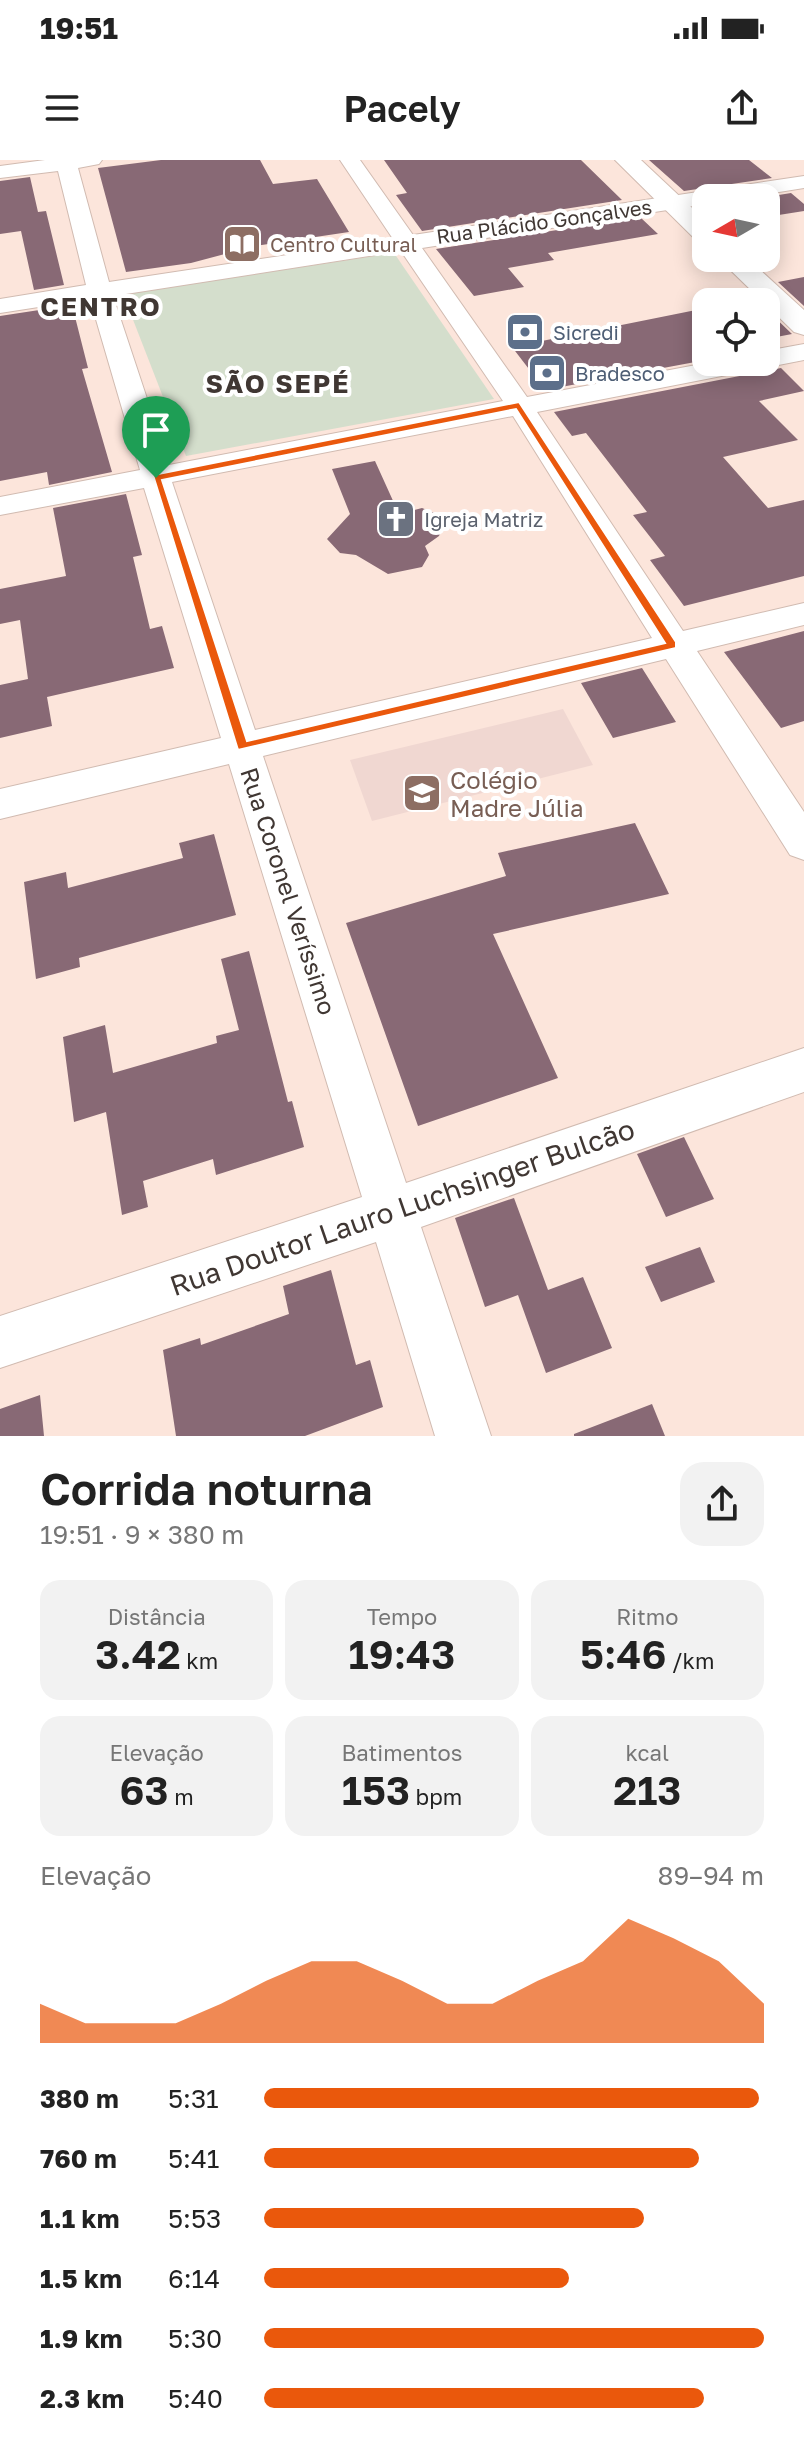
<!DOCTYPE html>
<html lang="pt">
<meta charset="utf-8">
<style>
body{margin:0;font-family:"Golos Text",sans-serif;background:#f2f2f2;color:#222;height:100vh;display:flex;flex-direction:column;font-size:30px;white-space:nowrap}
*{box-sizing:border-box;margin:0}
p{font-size:26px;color:#767676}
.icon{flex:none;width:44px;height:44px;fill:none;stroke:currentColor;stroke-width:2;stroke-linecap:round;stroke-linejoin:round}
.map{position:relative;height:1276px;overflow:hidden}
.drawer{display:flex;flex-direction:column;background:#fff;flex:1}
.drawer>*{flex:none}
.needle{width:52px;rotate:261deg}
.tools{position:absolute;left:692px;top:24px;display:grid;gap:16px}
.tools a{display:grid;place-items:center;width:88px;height:88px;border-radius:16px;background:#fff;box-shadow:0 4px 20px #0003;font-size:40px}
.pin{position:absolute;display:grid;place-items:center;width:68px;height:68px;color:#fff;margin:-82px -34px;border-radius:50% 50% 50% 0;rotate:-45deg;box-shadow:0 0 8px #0007}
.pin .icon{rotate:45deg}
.round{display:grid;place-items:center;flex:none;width:84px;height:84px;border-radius:24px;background:#f2f2f2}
.headline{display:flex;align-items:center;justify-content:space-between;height:136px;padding:0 40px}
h1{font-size:44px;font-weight:600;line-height:60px}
.stats{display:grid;grid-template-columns:repeat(3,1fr);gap:12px;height:136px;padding:8px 40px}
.stats div{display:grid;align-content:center;border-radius:20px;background:#f2f2f2;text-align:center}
.stats b{font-size:40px;font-weight:600}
.stats small{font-size:22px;font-weight:400}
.stats p{font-size:22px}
.chart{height:224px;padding:16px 40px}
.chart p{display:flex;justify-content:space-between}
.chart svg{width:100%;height:144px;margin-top:8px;fill:#ea580c;opacity:.7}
ul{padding:0 40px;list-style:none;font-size:26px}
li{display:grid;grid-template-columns:128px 96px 1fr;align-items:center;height:60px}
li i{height:20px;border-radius:10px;background:#ea580c}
.status{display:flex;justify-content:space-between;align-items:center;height:56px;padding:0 40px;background:#fff;direction:ltr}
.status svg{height:22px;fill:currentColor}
header{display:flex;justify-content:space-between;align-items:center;height:104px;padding:0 40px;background:#fff;font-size:36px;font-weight:600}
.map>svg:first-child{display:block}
</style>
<div class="status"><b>19:51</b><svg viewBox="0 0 49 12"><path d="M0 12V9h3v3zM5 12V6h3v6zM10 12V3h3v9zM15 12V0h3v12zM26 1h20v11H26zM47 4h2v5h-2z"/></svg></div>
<header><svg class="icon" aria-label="menu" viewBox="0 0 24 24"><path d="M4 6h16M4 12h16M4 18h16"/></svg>Pacely<svg class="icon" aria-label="share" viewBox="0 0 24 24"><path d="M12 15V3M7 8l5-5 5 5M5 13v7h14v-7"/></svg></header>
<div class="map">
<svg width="804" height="1276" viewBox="0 0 804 1276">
<rect width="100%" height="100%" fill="#fce5db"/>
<!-- education -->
<path fill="#f0d7d1" d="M563,549L593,605L372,661L350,600Z"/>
<!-- green -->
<path fill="#d4decc" d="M394,93L494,239L186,296L123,134Z"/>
<!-- building -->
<path fill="#886975" d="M161,0H260L273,24L317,19L349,72L255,86L191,103L126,112L98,8Z
M384,0H581L622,40L422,71L396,35L407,33Z
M649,0H749L772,18L684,31Z
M30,17L38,52L46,51L64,125L34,130L21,71L0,74V21Z
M791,33L804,44V51L766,57V38H761Z
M640,57L658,74L548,93L554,100L508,108L524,127L474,136L436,89Z
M804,117V146L778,122Z
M72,145L88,208L82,209L112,312L49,325L47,312L0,321V156Z
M706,148V200L545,230L512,187Z
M766,149L792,174L766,179Z
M781,208L804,231L759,241L798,280L723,297L768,348L804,340V416L684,446L650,400L665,396L633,355L647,352L586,273L572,276L554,252Z
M375,301L399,354L422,348L437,354L444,364L439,376L425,386L429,395L422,407L388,414L356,395L340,393L327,379L350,354L332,309Z
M126,334L142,395L133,397L150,469L162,466L174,508L47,537L52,566L0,578V525L28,519L20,460L0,464V429L66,416L53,348Z
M804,471V561L781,568L724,492Z
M642,508L676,562L613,578L581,523Z
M635,663L669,734L493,774L558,918L418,966L346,763L506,716L498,693Z
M214,674L236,755L79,798L80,807L36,819L24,722L66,712L68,728L183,698L179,683Z
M249,791L288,942L292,941L304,987L216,1015L213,999L143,1021L148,1047L122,1055L106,952L74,962L63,877L105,865L113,913L217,883L216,876L239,870L221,799Z
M684,977L714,1039L666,1057L637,994Z
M514,1038L548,1130L583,1117L612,1188L546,1213L518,1135L485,1147L455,1058Z
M700,1087L715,1122L661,1142L645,1107Z
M331,1110L356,1205L370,1200L383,1247L305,1276H176L163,1190L200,1178L201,1185L289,1154L283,1126Z
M40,1235L44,1276H0V1249Z
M652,1244L665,1276H574V1274Z"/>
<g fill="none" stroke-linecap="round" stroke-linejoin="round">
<defs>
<path id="minor" d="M45,0H102L99,4L78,8L109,122L393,79L340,0H360L413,75L804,16V28L742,38H706V44L422,88L527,237L712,202H766V191L804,184V200L537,252L683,471L804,443V465L697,491L804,652V700L790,695L666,499L263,596L406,1023L804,888V932L421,1067L491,1276H435L376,1082L0,1208V1156L362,1037L229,604L0,659V629L221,578L144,328L0,355V337L140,310L90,139L0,153V139L86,125L58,11L0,18V6ZM401,91L503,241L169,305L113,136ZM513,256L652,478L255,570L172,322Z"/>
<path id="major" d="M615,0H641L706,61V83L697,81Z
M718,98H747L804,150V175L794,172Z"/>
</defs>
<!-- minor casing -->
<use href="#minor" stroke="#d1bbb1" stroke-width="2"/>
<!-- major casing -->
<use href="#major" stroke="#d1bbb1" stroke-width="2"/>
<!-- minor -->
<use href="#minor" fill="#fff" fill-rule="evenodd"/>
<!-- major -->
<use href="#major" fill="#fff" fill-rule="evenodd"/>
</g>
<!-- route -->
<path fill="#ea580c" stroke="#fff" stroke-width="2" fill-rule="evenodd" d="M519,242L676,482V488L238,590L153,315ZM516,249L665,483L247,581L162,320Z"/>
<!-- icons -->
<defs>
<symbol id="library-square" viewBox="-11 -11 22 22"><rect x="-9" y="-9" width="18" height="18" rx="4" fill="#8d6e63" stroke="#fff"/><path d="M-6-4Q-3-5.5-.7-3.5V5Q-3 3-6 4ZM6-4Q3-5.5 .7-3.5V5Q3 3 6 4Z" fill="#fff"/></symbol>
<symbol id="bank-square" viewBox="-11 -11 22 22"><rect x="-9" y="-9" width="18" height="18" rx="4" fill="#5c6f8a" stroke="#fff"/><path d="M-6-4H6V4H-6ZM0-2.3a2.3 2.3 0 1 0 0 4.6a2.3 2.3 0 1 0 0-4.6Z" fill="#fff"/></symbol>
<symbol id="church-square" viewBox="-11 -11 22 22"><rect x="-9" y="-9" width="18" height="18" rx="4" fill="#6b7280" stroke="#fff"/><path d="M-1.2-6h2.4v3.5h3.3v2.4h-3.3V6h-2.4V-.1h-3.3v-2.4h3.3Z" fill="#fff"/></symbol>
<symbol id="school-square" viewBox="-11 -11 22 22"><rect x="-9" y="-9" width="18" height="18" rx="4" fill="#8d6e63" stroke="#fff"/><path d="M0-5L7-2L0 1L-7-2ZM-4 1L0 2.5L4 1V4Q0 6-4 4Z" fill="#fff"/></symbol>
</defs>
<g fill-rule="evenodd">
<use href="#library-square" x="220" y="62" width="44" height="44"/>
<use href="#bank-square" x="503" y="150" width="44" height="44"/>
<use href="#bank-square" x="525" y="191" width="44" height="44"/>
<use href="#church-square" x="374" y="337" width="44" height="44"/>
<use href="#school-square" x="400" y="611" width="44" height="44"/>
</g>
<g text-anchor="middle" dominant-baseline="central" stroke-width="8" stroke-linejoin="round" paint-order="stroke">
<!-- far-street labels -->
<g font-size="20" fill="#403733" stroke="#fff">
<text transform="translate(544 61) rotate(-8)">Rua Plácido Gonçalves</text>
</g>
<!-- far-education labels -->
<g font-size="20" fill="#785e54" stroke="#fff" text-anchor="start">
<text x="270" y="84">Centro Cultural</text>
</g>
<!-- far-service labels -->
<g font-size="20" fill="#4e5e75" stroke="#fff" text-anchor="start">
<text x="553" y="172">Sicredi</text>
<text x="575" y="213">Bradesco</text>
</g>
<!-- far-worship labels -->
<g font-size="20" fill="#5b616d" stroke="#fff" text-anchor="start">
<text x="424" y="359">Igreja Matriz</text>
</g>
<!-- education labels -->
<g font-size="24" fill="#785e54" stroke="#fff" text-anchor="start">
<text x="450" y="619">Colégio<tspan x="450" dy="28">Madre Júlia</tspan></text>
</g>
<!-- street labels -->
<g font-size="24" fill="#403733" stroke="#fff">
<text transform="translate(289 731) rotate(72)">Rua Coronel Veríssimo</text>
</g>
<!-- far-district labels -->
<g font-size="26" font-weight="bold" letter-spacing="2" fill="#403733" stroke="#fff">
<text x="101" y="146">CENTRO</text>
<text x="278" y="223">SÃO SEPÉ</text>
</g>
<!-- near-street labels -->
<g font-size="28" fill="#403733" stroke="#fff">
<text transform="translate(402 1047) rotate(-19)">Rua Doutor Lauro Luchsinger Bulcão</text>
</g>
</g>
</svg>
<div class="tools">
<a><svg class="needle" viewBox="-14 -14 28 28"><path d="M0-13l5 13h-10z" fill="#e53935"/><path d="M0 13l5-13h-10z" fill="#767676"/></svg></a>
<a><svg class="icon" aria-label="locate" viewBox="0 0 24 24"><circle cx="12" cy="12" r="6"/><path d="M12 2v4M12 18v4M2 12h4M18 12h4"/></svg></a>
</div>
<div class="pin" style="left:156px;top:318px;background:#1e9e55"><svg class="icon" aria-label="arrive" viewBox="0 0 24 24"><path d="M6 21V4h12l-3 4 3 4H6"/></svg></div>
</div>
<section class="drawer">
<div class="headline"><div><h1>Corrida noturna</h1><p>19:51 · 9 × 380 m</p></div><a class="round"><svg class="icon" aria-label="share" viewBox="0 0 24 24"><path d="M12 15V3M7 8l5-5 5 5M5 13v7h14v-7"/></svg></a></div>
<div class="stats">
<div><p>Distância</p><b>3.42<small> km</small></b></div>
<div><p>Tempo</p><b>19:43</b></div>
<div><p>Ritmo</p><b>5:46<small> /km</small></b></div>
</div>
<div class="stats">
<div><p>Elevação</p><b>63<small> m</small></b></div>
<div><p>Batimentos</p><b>153<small> bpm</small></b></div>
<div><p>kcal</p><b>213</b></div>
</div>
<div class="chart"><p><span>Elevação</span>89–94 m</p>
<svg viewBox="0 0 160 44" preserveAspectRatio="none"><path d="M0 44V32L10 38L20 38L30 38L40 32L50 25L60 19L70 19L80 25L90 32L100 32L110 25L120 19L130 6L140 12L150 19L160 32V44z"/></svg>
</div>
<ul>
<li><b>380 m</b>5:31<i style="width:99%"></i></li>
<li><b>760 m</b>5:41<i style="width:87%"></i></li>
<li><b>1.1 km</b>5:53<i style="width:76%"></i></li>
<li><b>1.5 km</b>6:14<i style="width:61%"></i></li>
<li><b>1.9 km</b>5:30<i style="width:100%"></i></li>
<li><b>2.3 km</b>5:40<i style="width:88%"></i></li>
</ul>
</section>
